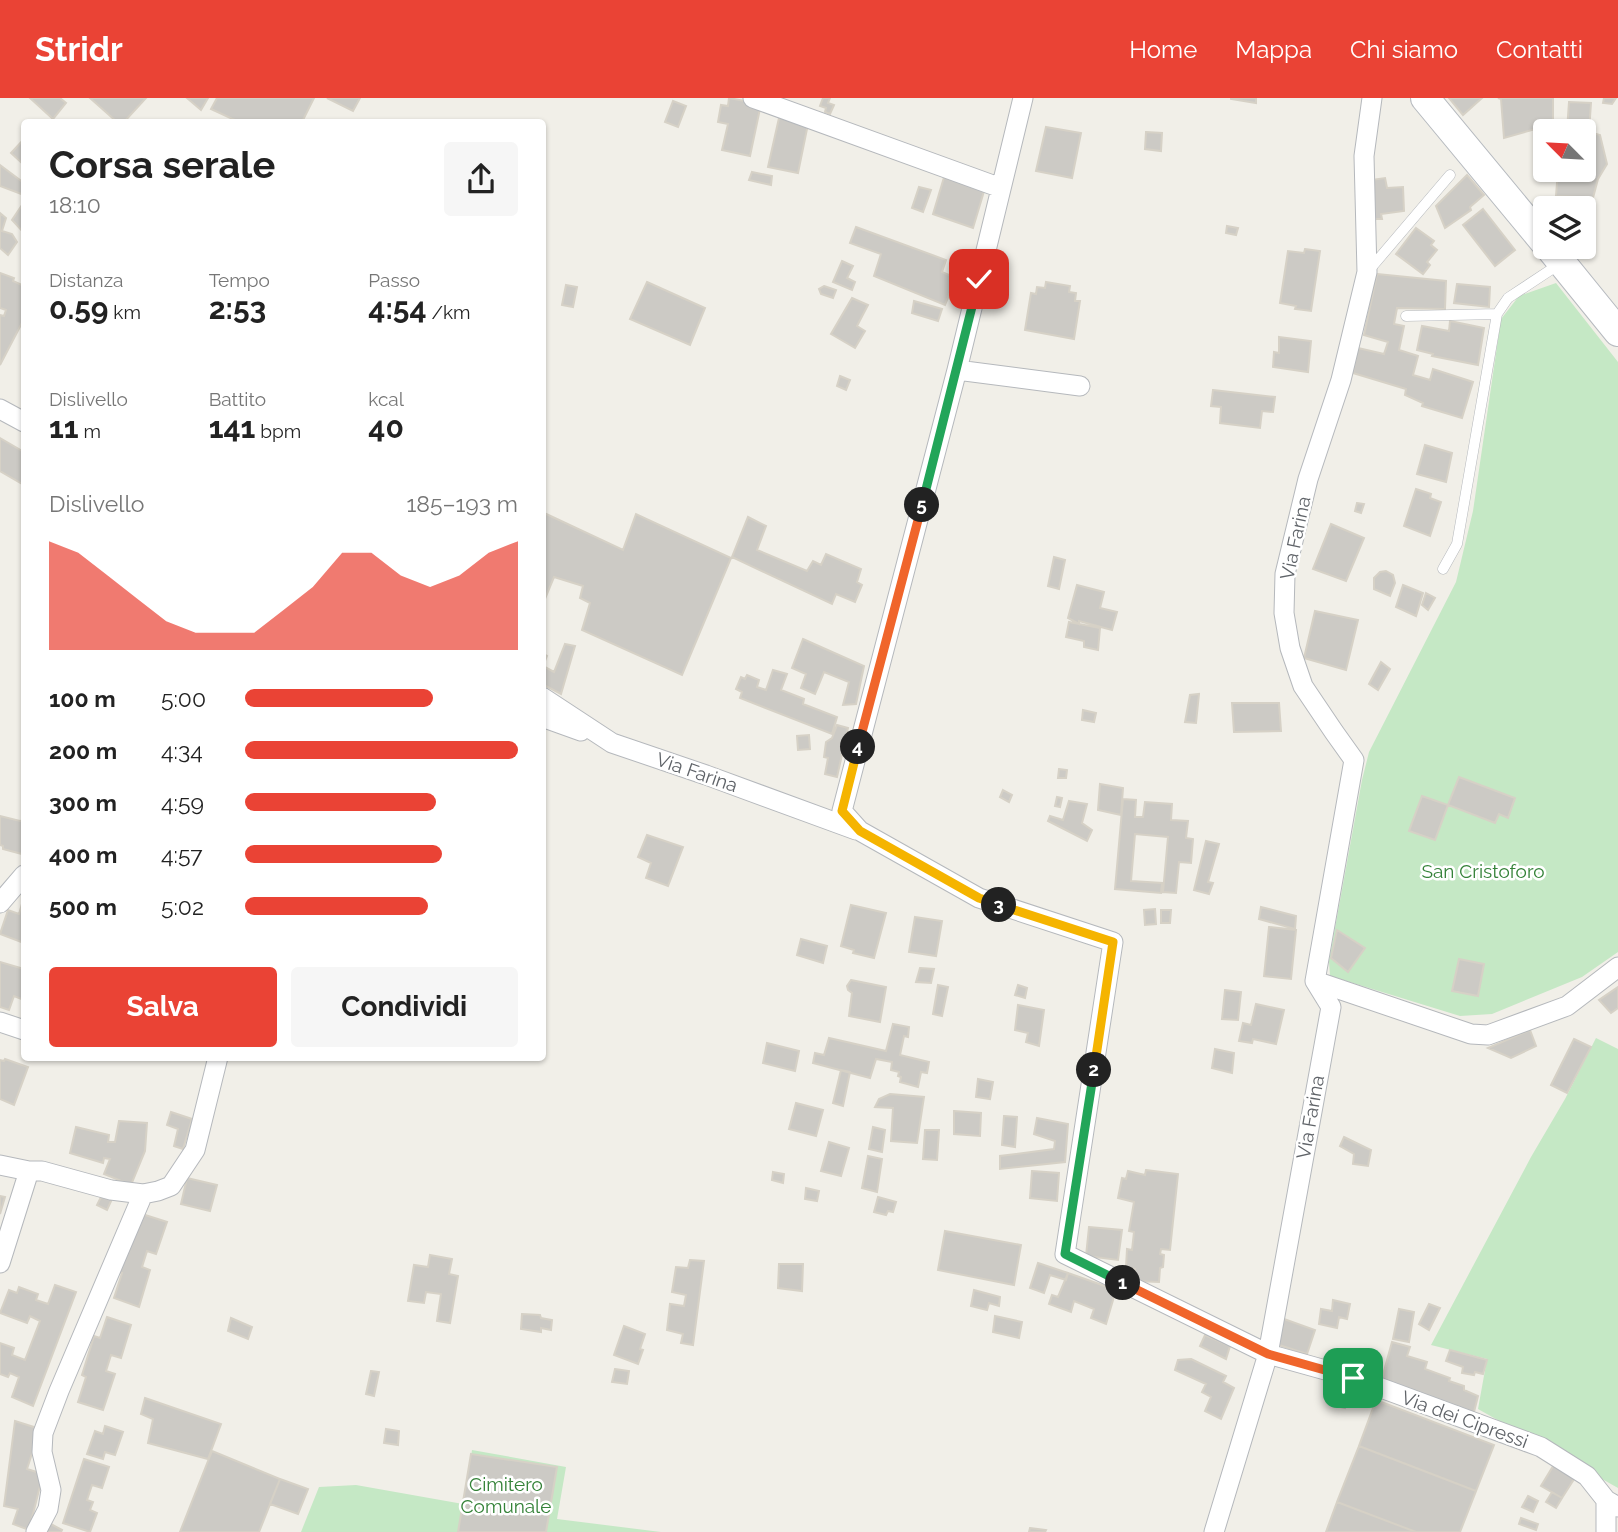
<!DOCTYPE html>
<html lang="it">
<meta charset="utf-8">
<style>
body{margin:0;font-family:Raleway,sans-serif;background:#f6f6f6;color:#222;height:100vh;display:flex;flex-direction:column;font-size:26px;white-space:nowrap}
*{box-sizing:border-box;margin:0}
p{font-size:23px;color:#767676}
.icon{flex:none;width:38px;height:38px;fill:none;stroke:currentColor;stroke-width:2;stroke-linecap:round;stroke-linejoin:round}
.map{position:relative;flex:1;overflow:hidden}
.panel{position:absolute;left:21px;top:21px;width:525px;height:942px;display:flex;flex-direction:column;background:#fff;border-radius:7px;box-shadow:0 2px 5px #0004}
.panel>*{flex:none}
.needle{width:46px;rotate:294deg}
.buttons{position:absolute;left:1533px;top:21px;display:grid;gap:14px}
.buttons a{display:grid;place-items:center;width:63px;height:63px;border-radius:7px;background:#fff;box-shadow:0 2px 5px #0004;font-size:35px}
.pin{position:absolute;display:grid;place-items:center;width:60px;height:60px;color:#fff;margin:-30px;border-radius:14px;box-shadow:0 4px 10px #0006}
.km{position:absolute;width:35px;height:35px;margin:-18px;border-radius:50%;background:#222;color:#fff;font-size:19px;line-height:35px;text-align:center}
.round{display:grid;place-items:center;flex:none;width:74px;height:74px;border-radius:7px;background:#f6f6f6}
.overview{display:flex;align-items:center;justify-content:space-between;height:119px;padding:0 28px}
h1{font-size:38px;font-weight:700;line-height:52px}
.figures{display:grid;grid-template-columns:repeat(3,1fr);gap:10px;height:119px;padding:7px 28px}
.figures div{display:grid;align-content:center}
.figures b{font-size:30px;font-weight:700}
.figures small{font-size:19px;font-weight:400}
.figures p{font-size:19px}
.chart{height:196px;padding:14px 28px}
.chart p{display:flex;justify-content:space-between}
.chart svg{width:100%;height:126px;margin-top:7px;fill:#ea4335;opacity:.7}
.button{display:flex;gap:14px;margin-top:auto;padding:14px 28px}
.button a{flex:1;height:80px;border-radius:7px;background:#ea4335;color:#fff;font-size:28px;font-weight:700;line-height:80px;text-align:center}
.button a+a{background:#f6f6f6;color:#222}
ul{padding:0 28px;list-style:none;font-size:23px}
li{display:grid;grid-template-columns:112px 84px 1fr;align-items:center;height:52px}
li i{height:18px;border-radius:9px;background:#ea4335}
header{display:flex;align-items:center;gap:42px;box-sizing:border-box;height:98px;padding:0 35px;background:#ea4335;color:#fff}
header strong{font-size:33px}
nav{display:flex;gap:38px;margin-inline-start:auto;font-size:24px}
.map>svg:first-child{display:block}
</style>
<header>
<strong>Stridr</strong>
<nav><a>Home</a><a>Mappa</a><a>Chi siamo</a><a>Contatti</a></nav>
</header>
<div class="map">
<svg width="1618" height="1434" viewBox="0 0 1618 1434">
<rect width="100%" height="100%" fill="#f1efe8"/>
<!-- green -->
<path fill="#c5e8c5" d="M1556,185L1618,264V854L1582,879L1492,916L1460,918L1330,878L1329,863L1362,682L1369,654L1456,484L1473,413L1501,221L1519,198Z
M1596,940L1618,951V1390L1478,1311L1487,1261L1431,1247L1531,1059L1565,1001Z
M472,1352L566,1369L557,1421L661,1434H301L319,1389L356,1387L463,1406Z"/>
<!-- building -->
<path fill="#cccac5" stroke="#d6d1c6" stroke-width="2" d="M30,0H60L66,5L53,21Z
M90,0H146L124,24H117Z
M187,0H208L201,12Z
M217,0H314L302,24H239L211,11Z
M327,0H360L353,13Z
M729,0L761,6L750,58L722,52L728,26L718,24L721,7L728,8Z
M823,0H830L828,5L834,7L830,16L825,14L826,10L820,8Z
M1231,0H1256V5L1231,1Z
M1449,0H1482L1463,17Z
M1498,0H1553V26L1504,40L1501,1Z
M1604,0H1616L1612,6L1603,5Z
M673,3L686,8L678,29L665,24Z
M1569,4L1591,5L1589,34L1600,37L1607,66L1598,81L1590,111L1576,108V99L1556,98L1558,72H1584V33H1567Z
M779,20L808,26L798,75L768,69Z
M1046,29L1081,35L1072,80L1036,73Z
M1146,34L1162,35L1161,53L1145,51Z
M24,41V67L11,55Z
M0,67L24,85V97L0,88Z
M752,74L772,78L771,87L749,82Z
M945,76L985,90L973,130L933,116Z
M1467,77L1484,97L1470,109L1471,112L1445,130L1436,108Z
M1385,80L1387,90L1403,89L1404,113L1381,116L1382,121H1374L1371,82Z
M919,89L931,92L923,114L912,110Z
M22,107L24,110V135L12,122Z
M1483,111L1515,152L1495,168L1463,127Z
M0,115L6,120L2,133L12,136L17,144L8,157L0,150Z
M1227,128L1238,130L1236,137L1226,135Z
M856,129L946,162L942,174L956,180L945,207L874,178L881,156L850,145Z
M1416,130L1434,143L1431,147L1437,152L1427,164L1430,167L1423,176L1396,156Z
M1305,151L1320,153L1311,213L1295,211L1296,208L1280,205L1288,153L1304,155Z
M842,163L853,168L847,180L855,184L852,192L833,184Z
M0,175L14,180L13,183L24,188V221L0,267V217L4,218L6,212L0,210Z
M1377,176L1446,183L1445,211L1397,210L1394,226L1404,228L1399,252L1418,258L1413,277L1430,282L1433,271L1473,284L1462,320L1422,308L1423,305L1405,297L1406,291L1353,275L1358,250L1384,256L1388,244L1364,237Z
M647,184L705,210L690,247L630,221Z
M1046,184L1070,188L1069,194L1076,195L1075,203H1080L1074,241L1025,232L1031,195L1036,196L1037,189L1045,190Z
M1457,186L1490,189L1489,209L1454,205Z
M566,187L577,189L573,209L562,207Z
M824,188L836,192L833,200L821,196L819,191Z
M852,200L868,207L857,228L865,233L855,250L831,236Z
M914,203L942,211L938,223L912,215Z
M1450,223L1484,230L1478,267L1432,258L1433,256L1417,252L1422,228L1449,233Z
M1279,239L1311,243L1308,274L1273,269L1274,254L1279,255Z
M840,278L850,282L846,292L837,288Z
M1213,292L1275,299L1273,314L1262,313L1260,330L1220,325L1221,309L1211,308Z
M0,340L24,354V387L0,373Z
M1425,347L1452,355L1446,384L1417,376Z
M1416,391L1431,396L1430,400L1441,404L1430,438L1404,428Z
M1357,405L1364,406L1361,415L1355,413Z
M542,414L623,452L636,416L731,460L682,577L582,532L590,505L580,500L583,488L554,479L542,508Z
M748,419L766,428L757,452L807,473L813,463L821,467L826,456L861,471L857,484L862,487L855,504L836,496L832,506L732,459Z
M1331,426L1364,440L1346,483L1313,471Z
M1054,459L1065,462L1059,491L1048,488Z
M1386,473L1393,477L1395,485L1390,498L1374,491V480L1380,474Z
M1077,487L1104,494L1100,510L1117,514L1112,532L1079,523V526L1068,520Z
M1403,487L1423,495L1416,518L1396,509Z
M1426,495L1435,500L1428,512L1422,507Z
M1315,513L1358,522L1346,572L1304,560Z
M1069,524L1100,530L1098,552L1084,549V543L1066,539Z
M803,541L864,568L856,606L843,607L849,584L824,574L815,596L801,590L806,576L792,570Z
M565,546L575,548L561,596L542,586V555L547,558L543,568L554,574Z
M1381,564L1390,571L1378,592L1369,586Z
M773,572L787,576L781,592L804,601L803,606L837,619L832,636L740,600L742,594L736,591L741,579L745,581L747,577L759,582L757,589L766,592Z
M1199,596L1196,625L1185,624L1190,597Z
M1232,605H1279L1281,633L1234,634Z
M1083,612L1096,615L1094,624L1082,622Z
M837,627L848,630L837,679L825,676L828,660L824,659L826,644L832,640Z
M809,637L810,651L798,652L797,638Z
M1059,671L1067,672L1066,680H1058Z
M1459,679L1515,700L1508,720L1499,716L1495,725L1448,707Z
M1100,686L1123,690L1121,717L1098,712Z
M1003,692L1012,697L1009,704L1000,699Z
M1422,698L1448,707L1435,742L1409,733Z
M1057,699L1062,700L1060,709L1055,708Z
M1123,701L1136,702L1135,719H1143L1145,704L1172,706L1171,722L1188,723L1186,740L1193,741L1191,765L1179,764L1176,795L1163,794L1168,739L1135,736L1131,783L1162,785L1161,795L1115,791Z
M1069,703L1087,706L1082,725L1092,732L1087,743L1048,723L1050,718L1063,722Z
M0,718L20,723L24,722V753L22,756L3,751V748L0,747Z
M647,737L683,749L668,788L646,780L651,765L638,759Z
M1206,743L1219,746L1208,784L1213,785L1209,796L1194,792Z
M24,799V845L0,836L8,812L19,816Z
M851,807L886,815L874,860L853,855L854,852L841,848Z
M1261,809L1296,818L1295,831L1259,821Z
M1155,811L1156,826L1145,827L1144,812Z
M1161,812H1171L1170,825H1161Z
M915,819L942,823L936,858L909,854Z
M1269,829L1296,832L1291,881L1264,878Z
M1337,832L1365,850L1348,874L1331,860Z
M801,841L827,848L823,865L797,857Z
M1459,861L1484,866L1478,898L1452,893Z
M0,864L24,871V902L14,898L9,912L0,909Z
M920,870L934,871L931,885L916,884Z
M851,882L886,889L880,924L849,918L852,895L848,892L847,888Z
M938,887L948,889L942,918L933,916Z
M1018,887L1027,890L1025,900L1015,897Z
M1618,889V910L1611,915L1599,902Z
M1225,892L1241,894L1238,922L1222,921Z
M1256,906L1284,912L1276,946L1253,941L1252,945L1239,943L1243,925L1251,927Z
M1018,907L1044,912L1039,948L1026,944L1028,935L1015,932Z
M893,926L909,929L908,939L904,938L900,957L929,964L927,975L921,974L918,989L900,984L901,979L898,978L899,974L891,972L892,964L876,961L870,980L813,965L815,955L824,957L829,940L886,953Z
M1530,932L1536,948L1511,960L1488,950Z
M1574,941L1591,949L1567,995L1551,987Z
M767,945L799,953L795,973L763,965Z
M1215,951L1234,955L1232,975L1212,970Z
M5,961L28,969L14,1007L0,1001V962L4,963Z
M841,972L850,974L843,1008L833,1005Z
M978,981L993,984L990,1001L976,999Z
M890,996L924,999L917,1045L891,1043L893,1010L875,1009L879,1001Z
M796,1005L823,1012L816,1038L789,1031Z
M954,1013L981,1015L980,1038L954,1036Z
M171,1014L192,1021L183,1051L174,1048L178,1031L167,1027Z
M1004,1018L1017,1019L1015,1049L1002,1047Z
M1037,1020L1068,1026L1065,1064L1000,1071V1058L1054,1051L1055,1043L1034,1036Z
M119,1023L147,1025L145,1053L131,1087L104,1076L110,1061L104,1060L103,1065L70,1055L76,1029L109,1037L108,1044H115Z
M873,1029L885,1032L882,1054L869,1051Z
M925,1032H939L937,1062L923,1061Z
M1344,1039L1371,1052L1368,1068L1353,1066L1354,1056L1340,1048Z
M829,1044L849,1050L841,1078L821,1073Z
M868,1058L882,1061L877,1094L862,1090Z
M1146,1072L1178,1076L1170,1152L1161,1151L1160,1156L1164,1157L1163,1169L1160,1170L1159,1184L1135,1183V1171L1126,1169L1127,1151L1132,1152L1134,1134L1129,1133L1134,1104L1118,1100L1122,1080L1126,1081L1128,1073L1145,1077Z
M1032,1073L1059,1075L1057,1103L1030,1100Z
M773,1074L784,1076L783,1085L772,1082Z
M187,1080L217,1087L210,1113L181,1106Z
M806,1090L819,1093L817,1103L805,1101Z
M102,1097L112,1101L107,1112L97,1107Z
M0,1098L5,1099L0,1116Z
M878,1099L896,1104L893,1114L888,1113L886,1117L874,1114Z
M142,1116L167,1124L156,1156L147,1153L142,1169L150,1172L139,1209L114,1200L122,1175L117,1174Z
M1089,1129L1122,1132L1118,1162L1086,1158Z
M945,1133L1021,1147L1014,1187L938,1172Z
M430,1157L452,1161L449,1176L458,1178L450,1225L437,1223L441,1196L426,1194L424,1205L408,1203L414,1167L428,1169Z
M690,1162L704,1163L693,1247L681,1245L683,1236L667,1232L670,1206L684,1208L686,1197L672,1194L676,1169L688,1170Z
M1038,1165L1068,1175L1066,1182L1050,1177L1044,1195L1030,1190Z
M779,1166H803L802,1193L778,1190Z
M1068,1175L1116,1192L1106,1226L1091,1220L1094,1211L1074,1203L1071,1214L1049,1206L1052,1197L1058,1199Z
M55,1187L76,1194L33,1308L12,1299L19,1279L10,1275L8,1279L0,1276V1245L14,1250L12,1257L25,1262L40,1223L30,1218L27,1225L0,1215L9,1192L17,1195L19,1189L38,1196L36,1202L48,1206Z
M974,1192L1000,1199L999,1208L989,1205L987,1212L971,1208Z
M1333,1202L1350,1206L1347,1221L1339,1219L1337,1230L1319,1226L1321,1211L1332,1213Z
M1429,1206L1440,1210L1429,1232L1419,1226Z
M1399,1211L1414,1214L1409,1244L1393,1241Z
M522,1216L540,1217L541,1220L552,1222L551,1232L541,1230V1234L521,1231Z
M995,1218L1022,1224L1019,1240L993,1234Z
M107,1219L131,1227L121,1260L111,1257L106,1273L115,1276L103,1312L78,1304L86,1279L82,1277L94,1238L100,1240Z
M231,1220L252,1229L248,1241L228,1233Z
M1284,1221L1315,1232L1307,1256L1279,1247Z
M624,1228L645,1236L640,1251L643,1252L638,1266L614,1257Z
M1205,1237L1230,1248L1226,1261L1200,1248Z
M1392,1244L1410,1249L1407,1258L1427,1264L1425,1271L1450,1280L1449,1283L1464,1288V1292L1478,1298L1473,1318L1381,1284Z
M1450,1252L1487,1262L1483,1276L1475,1274L1474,1277L1462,1275L1463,1269L1446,1263Z
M1191,1261L1226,1278L1223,1284L1234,1290L1221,1321L1205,1313L1211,1299L1202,1294L1206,1286L1175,1272L1178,1262Z
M615,1271L629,1273L627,1286L612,1284Z
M371,1273L379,1274L374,1298L366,1296Z
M1335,1293L1349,1296L1345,1310L1332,1307Z
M145,1300L221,1326L208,1361L148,1345L153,1321L141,1316Z
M1376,1302L1494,1347L1476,1393L1359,1348Z
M15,1323L40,1331L27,1371L43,1376L29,1432L13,1426L18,1411L4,1408Z
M105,1328L123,1334L115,1357L105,1354L103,1361L87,1356L95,1333L103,1336Z
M386,1331L399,1333L398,1347L384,1345Z
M1359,1348L1476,1393L1460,1434H1416L1337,1404Z
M212,1353L280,1381L259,1434H180Z
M471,1356L557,1369L546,1434H458Z
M84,1361L109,1369L102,1390L92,1387L87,1402L93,1404L90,1412L97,1415L90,1434L63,1425Z
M1555,1365L1576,1378L1562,1400L1541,1388Z
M280,1381L308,1391L298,1416L270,1406Z
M1552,1394L1562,1400L1556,1410L1546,1404Z
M1528,1398L1538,1403L1533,1414L1522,1409Z
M1337,1404L1416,1434H1326Z
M1521,1420L1538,1426L1536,1432L1519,1426Z
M49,1425L62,1432L61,1434H45Z
M1030,1430L1046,1432L1045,1434H1029Z"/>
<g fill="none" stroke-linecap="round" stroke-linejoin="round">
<defs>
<path id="lane" d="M1370,171L1450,77
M1406,218L1497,216
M1443,471L1457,446L1497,216L1508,200L1558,167"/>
<path id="street" d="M753,0L1001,90
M1023,0L957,272L842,713L860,733L979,800L1113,844L1065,1156L1268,1256L1331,909L1315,883L1354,662L1334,634L1303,588L1290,550L1284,515L1285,476L1308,381L1341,282L1367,174L1364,58L1372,0
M957,272L1080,288
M0,311L24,324
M542,599L612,645L706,677L856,732
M542,619L581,633
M0,805L24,777
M1315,883L1471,936L1488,937L1567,908L1618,869
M0,924L24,932
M0,1067L29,1073L0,1165
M29,1073H42L111,1092L143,1096L158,1093L171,1088L195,1052L218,959
M1606,1402V1434
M36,1434L48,1411L51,1392L42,1354L43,1335L59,1293L143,1096
M1214,1434L1268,1256L1354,1280L1541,1349L1587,1378L1606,1402L1618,1409"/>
<path id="secondary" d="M1425,0L1545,145
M1549,149L1618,234"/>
</defs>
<!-- lane casing -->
<use href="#lane" stroke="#b5b8bc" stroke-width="11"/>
<!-- street casing -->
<use href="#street" stroke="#b5b8bc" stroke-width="21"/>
<!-- secondary casing -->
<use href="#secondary" stroke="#b6babf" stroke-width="30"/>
<!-- lane -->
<use href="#lane" stroke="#fff" stroke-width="10"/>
<!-- street -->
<use href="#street" stroke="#fff" stroke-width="19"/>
<!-- secondary -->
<use href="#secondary" stroke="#fff" stroke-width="28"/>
</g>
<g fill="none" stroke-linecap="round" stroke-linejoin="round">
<defs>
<path id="split-1" d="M1123,1185L1268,1256L1353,1280"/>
<path id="split-2" d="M1094,972L1065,1156L1123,1185"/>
<path id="split-3" d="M999,807L1113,844L1094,972"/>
<path id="split-4" d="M858,649L842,713L860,733L979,800L999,807"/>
<path id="split-5" d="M858,649L922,407"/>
<path id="split-6" d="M922,407L979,181"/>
</defs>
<!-- split-1 casing -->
<use href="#split-1" stroke="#fff" stroke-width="14"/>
<!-- split-2 casing -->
<use href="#split-2" stroke="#fff" stroke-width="14"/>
<!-- split-3 casing -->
<use href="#split-3" stroke="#fff" stroke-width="14"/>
<!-- split-4 casing -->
<use href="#split-4" stroke="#fff" stroke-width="14"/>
<!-- split-5 casing -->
<use href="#split-5" stroke="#fff" stroke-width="14"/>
<!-- split-6 casing -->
<use href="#split-6" stroke="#fff" stroke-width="14"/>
<!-- split-1 -->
<use href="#split-1" stroke="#f0652b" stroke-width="9"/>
<!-- split-2 -->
<use href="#split-2" stroke="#22a559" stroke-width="9"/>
<!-- split-3 -->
<use href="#split-3" stroke="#f5b400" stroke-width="9"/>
<!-- split-4 -->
<use href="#split-4" stroke="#f5b400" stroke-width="9"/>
<!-- split-5 -->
<use href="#split-5" stroke="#f0652b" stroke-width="9"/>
<!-- split-6 -->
<use href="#split-6" stroke="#22a559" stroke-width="9"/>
</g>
<g text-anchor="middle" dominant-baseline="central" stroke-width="5" stroke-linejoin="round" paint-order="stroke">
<!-- street labels -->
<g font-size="19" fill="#5f6368" stroke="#fff">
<text transform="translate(1295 440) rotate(-78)">Via Farina</text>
<text transform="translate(697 674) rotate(19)">Via Farina</text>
<text transform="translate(1310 1019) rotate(-80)">Via Farina</text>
<text transform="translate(1465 1321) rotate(20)">Via dei Cipressi</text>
</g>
<!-- park labels -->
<g font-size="19" fill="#348238" stroke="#fff">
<text x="1483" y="773">San Cristoforo</text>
<text x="506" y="1386">Cimitero<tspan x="506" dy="22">Comunale</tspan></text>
</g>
</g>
</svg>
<div class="buttons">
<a><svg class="needle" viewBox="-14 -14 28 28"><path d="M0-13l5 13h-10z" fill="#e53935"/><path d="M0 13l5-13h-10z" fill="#767676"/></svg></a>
<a><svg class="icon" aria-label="layers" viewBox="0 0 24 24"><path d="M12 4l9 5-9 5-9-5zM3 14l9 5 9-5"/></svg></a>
</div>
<div class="pin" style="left:1353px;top:1280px;background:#1e9e55"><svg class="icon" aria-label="arrive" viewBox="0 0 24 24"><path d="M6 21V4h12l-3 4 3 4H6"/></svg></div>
<div class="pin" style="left:979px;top:181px;background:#d93025"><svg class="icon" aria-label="check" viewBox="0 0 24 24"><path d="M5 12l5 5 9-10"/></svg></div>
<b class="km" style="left:1123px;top:1185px">1</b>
<b class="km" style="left:1094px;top:972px">2</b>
<b class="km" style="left:999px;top:807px">3</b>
<b class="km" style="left:858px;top:649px">4</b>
<b class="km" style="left:922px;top:407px">5</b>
<section class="panel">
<div class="overview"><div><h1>Corsa serale</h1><p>18:10</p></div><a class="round"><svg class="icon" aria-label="share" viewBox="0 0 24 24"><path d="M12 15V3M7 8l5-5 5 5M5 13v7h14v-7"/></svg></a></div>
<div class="figures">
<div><p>Distanza</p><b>0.59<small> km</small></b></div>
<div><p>Tempo</p><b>2:53</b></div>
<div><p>Passo</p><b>4:54<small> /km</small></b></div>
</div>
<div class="figures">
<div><p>Dislivello</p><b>11<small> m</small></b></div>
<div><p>Battito</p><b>141<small> bpm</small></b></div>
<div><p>kcal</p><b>40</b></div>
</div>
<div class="chart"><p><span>Dislivello</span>185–193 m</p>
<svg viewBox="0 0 160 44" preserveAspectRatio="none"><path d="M0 44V6L10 10L20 18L30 26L40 34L50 38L60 38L70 38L80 30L90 22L100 10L110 10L120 18L130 22L140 18L150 10L160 6V44z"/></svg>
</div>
<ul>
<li><b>100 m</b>5:00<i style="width:69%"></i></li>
<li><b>200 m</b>4:34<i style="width:100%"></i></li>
<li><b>300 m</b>4:59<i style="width:70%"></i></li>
<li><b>400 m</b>4:57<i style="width:72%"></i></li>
<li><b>500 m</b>5:02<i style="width:67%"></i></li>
</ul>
<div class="button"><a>Salva</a><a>Condividi</a></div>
</section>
</div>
